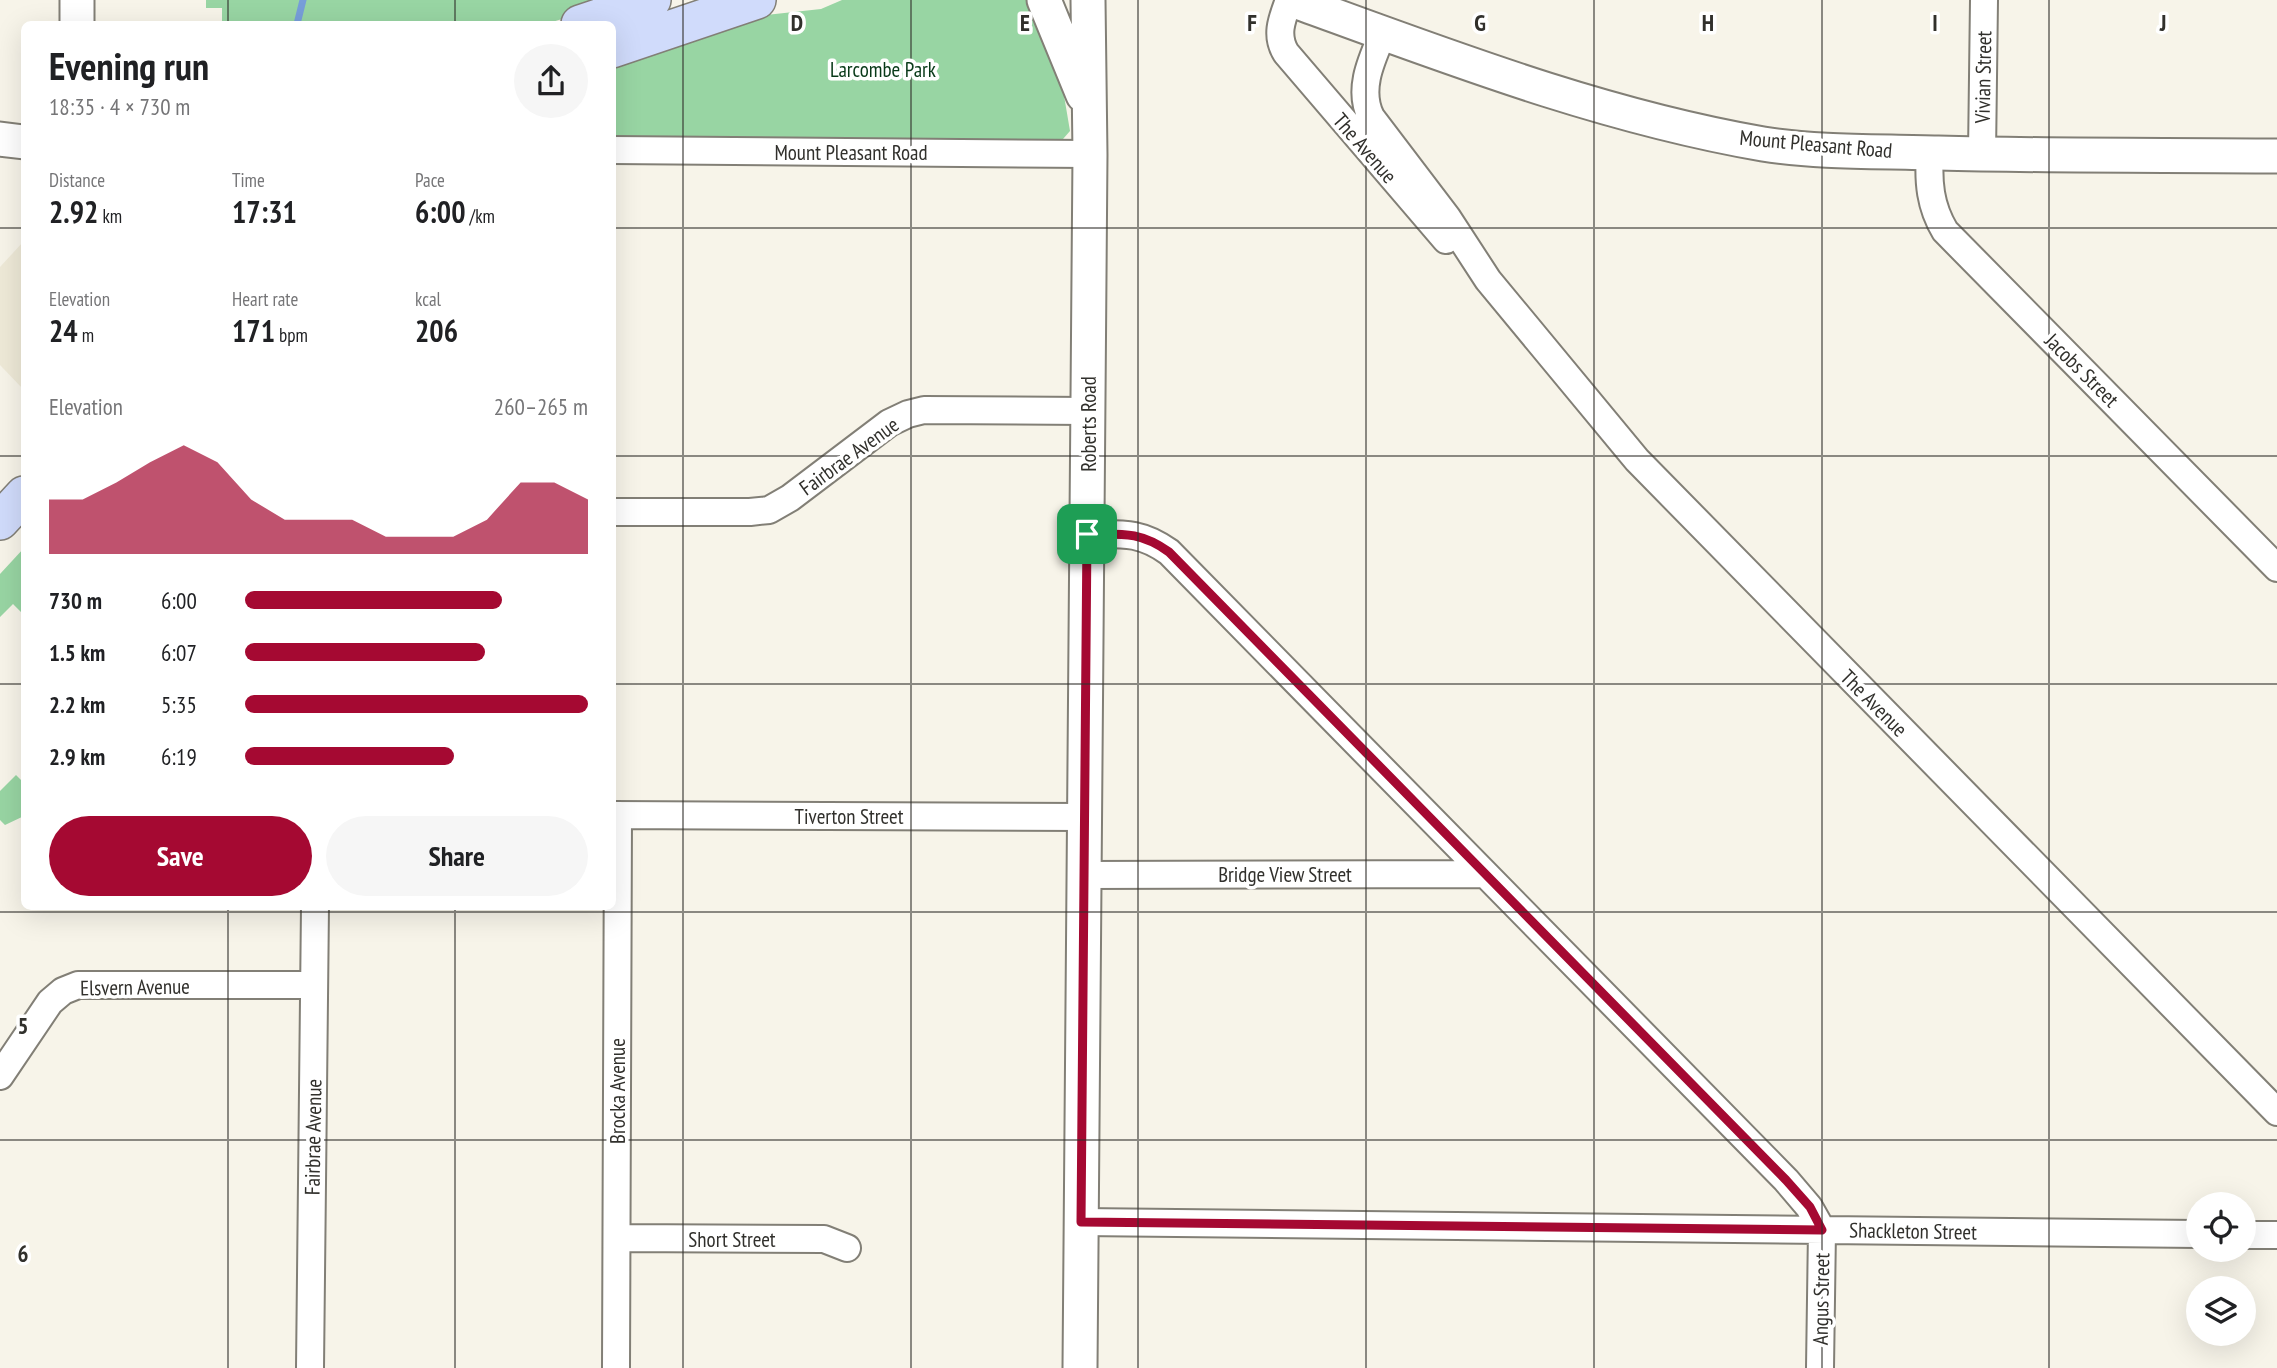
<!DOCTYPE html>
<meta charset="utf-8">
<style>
body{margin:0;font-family:"PT Sans Narrow",sans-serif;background:#f6f6f6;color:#202124;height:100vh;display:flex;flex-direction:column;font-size:26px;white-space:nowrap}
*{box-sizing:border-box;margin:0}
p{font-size:23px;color:#757577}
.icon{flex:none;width:38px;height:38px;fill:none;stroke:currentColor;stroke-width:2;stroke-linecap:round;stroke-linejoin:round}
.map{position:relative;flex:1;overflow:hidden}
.panel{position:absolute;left:21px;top:21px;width:595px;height:889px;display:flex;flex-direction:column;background:#fff;border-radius:10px;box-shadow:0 7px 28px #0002}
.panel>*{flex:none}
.controls{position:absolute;left:2186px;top:1192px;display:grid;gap:14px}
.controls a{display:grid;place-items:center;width:70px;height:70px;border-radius:50%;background:#fff;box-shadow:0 7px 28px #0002;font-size:35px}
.pin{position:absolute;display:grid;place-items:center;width:60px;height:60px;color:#fff;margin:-30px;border-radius:14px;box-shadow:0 4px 10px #0006}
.round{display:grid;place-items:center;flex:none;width:74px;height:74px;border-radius:37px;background:#f6f6f6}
.summary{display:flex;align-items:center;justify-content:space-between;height:119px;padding:0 28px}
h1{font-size:38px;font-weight:700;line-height:52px}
.figures{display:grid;grid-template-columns:repeat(3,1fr);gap:10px;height:119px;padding:7px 28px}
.figures div{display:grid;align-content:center}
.figures b{font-size:30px;font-weight:700}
.figures small{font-size:19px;font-weight:400}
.figures p{font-size:19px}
.chart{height:196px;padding:14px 28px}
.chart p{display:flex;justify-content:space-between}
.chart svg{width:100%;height:126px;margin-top:7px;fill:#a50932;opacity:.7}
.button{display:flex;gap:14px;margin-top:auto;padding:14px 28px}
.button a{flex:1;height:80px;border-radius:42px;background:#a50932;color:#fff;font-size:28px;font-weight:700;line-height:80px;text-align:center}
.button a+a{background:#f6f6f6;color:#202124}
ul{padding:0 28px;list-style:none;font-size:23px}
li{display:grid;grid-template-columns:112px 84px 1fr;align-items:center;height:52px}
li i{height:18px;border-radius:9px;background:#a50932}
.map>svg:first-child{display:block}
</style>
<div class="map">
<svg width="2277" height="1368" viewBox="0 0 2277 1368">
<rect width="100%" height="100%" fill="#f7f4e9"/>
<!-- built -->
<path fill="#eee9d7" d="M24,241V390L0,365V267Z"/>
<!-- green -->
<path fill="#98d5a3" d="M206,0H622L546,24H222V8H206Z
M842,0H1028L1059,66L1070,131L1063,139H613V67L766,15L821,9Z
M24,548V615L13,604L0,617V574Z
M16,775L24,783V816L5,825L0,820V791Z"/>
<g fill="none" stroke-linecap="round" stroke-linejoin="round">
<!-- stream -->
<path stroke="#779ed9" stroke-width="7" d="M297,24L303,0"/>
<defs>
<path id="minor" d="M1289,0C1282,19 1275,35 1286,53L1446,240
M1383,33C1372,59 1357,89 1371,117L1447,217L1488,280L1637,460L2277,1112
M612,150L1090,154
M1930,153C1928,182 1930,206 1945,231L2277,568
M1982,154L1984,0
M612,512H750L769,510L790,498L889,423L908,414L924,410L1088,411
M1087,534C1121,534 1140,531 1169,552L1786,1180L1809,1207L1822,1230L1820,1368
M612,815L1085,817
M1084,875L1485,874
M0,1076L50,1002L63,991L78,985H314
M1081,1222L2198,1234
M2244,1235H2277
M617,1238L824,1239L847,1248
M310,1368L315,906
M616,1368L618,815"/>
<path id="tertiary" d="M1044,0L1083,95
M1292,0C1446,56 1601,116 1763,144C1820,153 1880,151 1938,153C2051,156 2164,155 2277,156
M77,24V0
M0,139L24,142
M1080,1368L1090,154L1088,0"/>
<path id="secondary" d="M580,24L652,0
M612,49L757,0
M0,521L24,495"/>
</defs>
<!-- minor casing -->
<use href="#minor" stroke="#827f76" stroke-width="30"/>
<!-- tertiary casing -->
<use href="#tertiary" stroke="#827f76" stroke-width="37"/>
<!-- secondary casing -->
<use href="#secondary" stroke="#827f76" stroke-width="40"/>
<!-- minor -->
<use href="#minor" stroke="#fff" stroke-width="26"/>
<!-- tertiary -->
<use href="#tertiary" stroke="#fff" stroke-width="33"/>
<!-- secondary -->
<use href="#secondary" stroke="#d0dbfb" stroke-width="37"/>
</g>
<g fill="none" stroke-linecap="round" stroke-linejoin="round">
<defs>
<path id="route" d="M1087,534C1121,534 1140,531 1169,552L1786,1180L1810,1207L1822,1230L1081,1222Z"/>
</defs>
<!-- route casing -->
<use href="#route" stroke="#fff" stroke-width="14"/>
<!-- route -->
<use href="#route" stroke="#a50932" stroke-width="9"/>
</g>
<!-- grid -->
<path fill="none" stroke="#31302c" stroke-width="2" stroke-opacity="0.55" d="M228,0V24M455,0V24M683,0V1368M911,0V1368M1138,0V1368M1366,0V1368M1594,0V1368M1822,0V1368M2049,0V1368M0,228H24M612,228H2277M0,456H24M612,456H2277M0,684H24M612,684H2277M228,906V1368M455,906V1368M0,912H2277M0,1140H2277"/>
<g text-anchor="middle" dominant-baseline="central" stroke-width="7" stroke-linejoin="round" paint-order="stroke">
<!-- park labels -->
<g font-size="21" fill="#083918" stroke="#fff">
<text x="883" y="69">Larcombe Park</text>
</g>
<!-- street labels -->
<g font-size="21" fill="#31302c" stroke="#fff">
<text transform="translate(1983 77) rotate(-89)">Vivian Street</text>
<text transform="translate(1816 144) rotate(5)">Mount Pleasant Road</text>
<text transform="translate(1365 148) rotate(49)">The Avenue</text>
<text x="851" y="152">Mount Pleasant Road</text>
<text transform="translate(2082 370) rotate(45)">Jacobs Street</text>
<text transform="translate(1088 424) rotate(-90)">Roberts Road</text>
<text transform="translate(849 456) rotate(-36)">Fairbrae Avenue</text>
<text transform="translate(1874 703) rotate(45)">The Avenue</text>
<text x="849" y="816">Tiverton Street</text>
<text x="1285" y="874">Bridge View Street</text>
<text transform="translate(135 987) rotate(-1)">Elsvern Avenue</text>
<text transform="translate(617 1091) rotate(-90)">Brocka Avenue</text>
<text transform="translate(313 1137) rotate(-89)">Fairbrae Avenue</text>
<text transform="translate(1913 1231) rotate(1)">Shackleton Street</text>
<text x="732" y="1239">Short Street</text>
<text transform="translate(1821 1299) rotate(-89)">Angus Street</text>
</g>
</g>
<g font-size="23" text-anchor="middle" font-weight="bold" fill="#31302c" stroke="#fff" stroke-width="7" stroke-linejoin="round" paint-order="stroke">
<text x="797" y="31">D</text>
<text x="1025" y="31">E</text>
<text x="1252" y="31">F</text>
<text x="1480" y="31">G</text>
<text x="1708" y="31">H</text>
<text x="1935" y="31">I</text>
<text x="2163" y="31">J</text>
<text x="23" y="1034">5</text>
<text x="23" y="1262">6</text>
</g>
</svg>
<div class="controls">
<a><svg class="icon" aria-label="locate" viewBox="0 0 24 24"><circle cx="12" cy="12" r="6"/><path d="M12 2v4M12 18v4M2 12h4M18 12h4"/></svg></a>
<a><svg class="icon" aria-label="layers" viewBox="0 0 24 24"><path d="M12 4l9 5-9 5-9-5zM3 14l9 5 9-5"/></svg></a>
</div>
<div class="pin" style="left:1087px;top:534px;background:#1e9e55"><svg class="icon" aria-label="arrive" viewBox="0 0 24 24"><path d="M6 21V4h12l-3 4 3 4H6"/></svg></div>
<section class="panel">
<div class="summary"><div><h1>Evening run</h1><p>18:35 · 4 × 730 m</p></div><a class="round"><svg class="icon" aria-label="share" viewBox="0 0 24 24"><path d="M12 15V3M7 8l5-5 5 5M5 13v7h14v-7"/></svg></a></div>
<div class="figures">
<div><p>Distance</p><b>2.92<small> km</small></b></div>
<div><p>Time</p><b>17:31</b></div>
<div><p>Pace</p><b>6:00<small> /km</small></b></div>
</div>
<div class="figures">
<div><p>Elevation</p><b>24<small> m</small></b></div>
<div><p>Heart rate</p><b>171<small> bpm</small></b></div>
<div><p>kcal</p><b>206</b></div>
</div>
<div class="chart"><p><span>Elevation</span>260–265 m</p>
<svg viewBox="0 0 160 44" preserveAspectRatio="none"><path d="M0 44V25L10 25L20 19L30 12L40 6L50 12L60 25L70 32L80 32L90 32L100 38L110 38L120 38L130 32L140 19L150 19L160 25V44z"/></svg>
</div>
<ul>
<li><b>730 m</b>6:00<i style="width:75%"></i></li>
<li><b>1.5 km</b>6:07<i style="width:70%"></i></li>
<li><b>2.2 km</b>5:35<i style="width:100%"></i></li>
<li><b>2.9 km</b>6:19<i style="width:61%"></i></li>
</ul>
<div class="button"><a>Save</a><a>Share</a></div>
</section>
</div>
